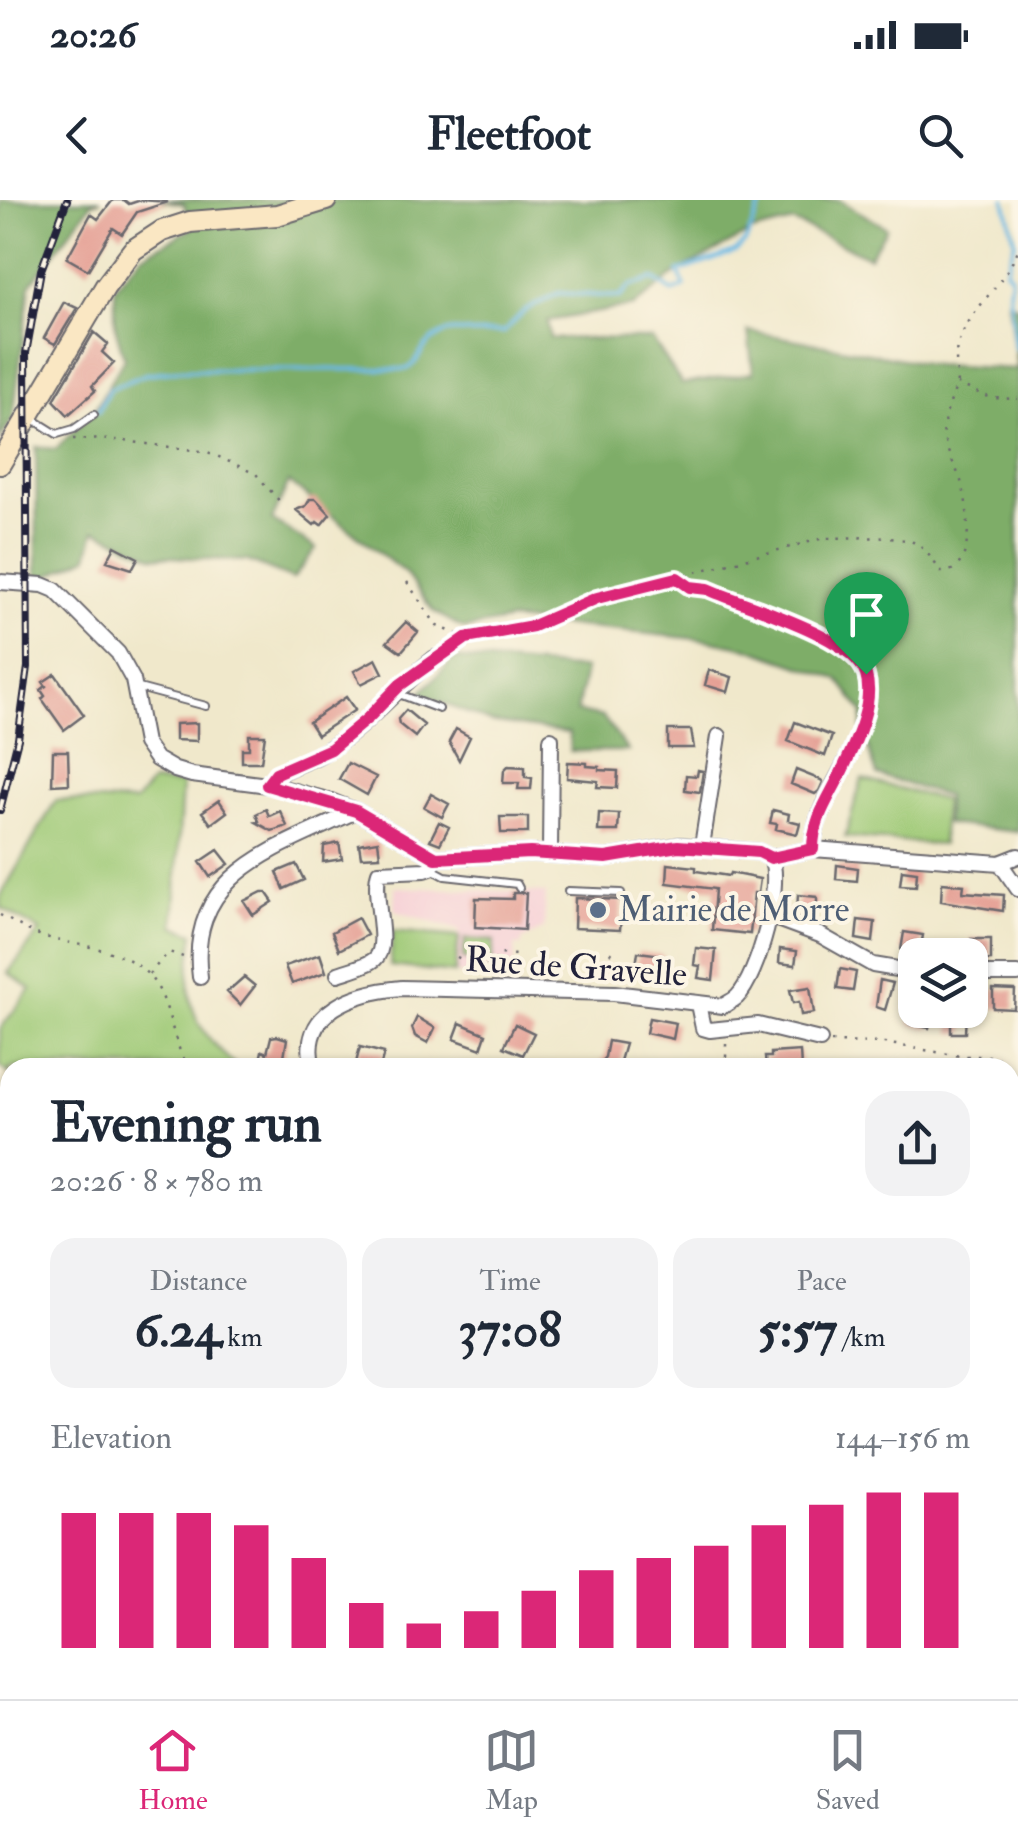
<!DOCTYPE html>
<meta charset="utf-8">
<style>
body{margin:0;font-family:"IM FELL Double Pica",serif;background:#f2f2f3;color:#1f2937;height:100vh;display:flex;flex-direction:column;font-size:38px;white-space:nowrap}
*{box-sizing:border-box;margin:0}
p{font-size:32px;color:#747a83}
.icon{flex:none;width:55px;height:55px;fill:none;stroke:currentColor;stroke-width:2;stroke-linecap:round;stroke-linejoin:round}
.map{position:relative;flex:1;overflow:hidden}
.drawer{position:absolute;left:0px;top:858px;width:1020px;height:642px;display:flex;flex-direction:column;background:#fff;border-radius:30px 30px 0 0;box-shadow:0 2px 8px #0004}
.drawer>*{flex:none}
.tools{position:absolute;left:898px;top:738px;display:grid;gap:20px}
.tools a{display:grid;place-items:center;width:90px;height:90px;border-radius:20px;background:#fff;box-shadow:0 2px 8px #0004;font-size:50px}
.pin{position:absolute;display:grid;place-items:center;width:85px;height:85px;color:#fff;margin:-102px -42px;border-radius:50% 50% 50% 0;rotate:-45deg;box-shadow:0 0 10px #0007}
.pin .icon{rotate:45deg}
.round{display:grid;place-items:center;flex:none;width:105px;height:105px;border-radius:30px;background:#f2f2f3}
.head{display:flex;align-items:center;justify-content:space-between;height:170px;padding:0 50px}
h1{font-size:55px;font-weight:700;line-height:75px}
.figures{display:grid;grid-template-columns:repeat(3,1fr);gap:15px;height:170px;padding:10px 50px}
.figures div{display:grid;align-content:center;border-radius:25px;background:#f2f2f3;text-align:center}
.figures b{font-size:50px;font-weight:700}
.figures small{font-size:28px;font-weight:400}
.figures p{font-size:28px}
.chart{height:280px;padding:20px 50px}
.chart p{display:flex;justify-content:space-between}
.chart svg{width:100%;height:180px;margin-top:10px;stroke:#db2777;stroke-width:6}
.status{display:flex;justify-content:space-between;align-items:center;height:70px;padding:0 50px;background:#fff;direction:ltr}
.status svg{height:28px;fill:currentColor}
header{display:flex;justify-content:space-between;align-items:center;height:130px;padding:0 50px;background:#fff;font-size:45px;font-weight:700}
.dock{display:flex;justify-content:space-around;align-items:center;height:140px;border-top:2px solid #e0e1e3;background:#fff;font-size:28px;color:#747a83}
.dock a{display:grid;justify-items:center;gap:5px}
.dock .on{color:#db2777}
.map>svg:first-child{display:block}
</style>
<div class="status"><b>20:26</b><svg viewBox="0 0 49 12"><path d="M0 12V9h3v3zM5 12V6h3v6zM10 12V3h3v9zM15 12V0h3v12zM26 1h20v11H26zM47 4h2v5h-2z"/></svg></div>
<header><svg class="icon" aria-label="back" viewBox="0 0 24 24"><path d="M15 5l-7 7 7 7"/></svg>Fleetfoot<svg class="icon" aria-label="search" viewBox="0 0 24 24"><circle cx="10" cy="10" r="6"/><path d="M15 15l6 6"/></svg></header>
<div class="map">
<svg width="1018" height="1499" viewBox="0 0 1018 1499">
<rect width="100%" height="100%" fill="#fcf5e5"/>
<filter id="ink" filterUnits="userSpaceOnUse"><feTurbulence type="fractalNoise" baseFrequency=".01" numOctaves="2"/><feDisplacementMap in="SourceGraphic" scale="20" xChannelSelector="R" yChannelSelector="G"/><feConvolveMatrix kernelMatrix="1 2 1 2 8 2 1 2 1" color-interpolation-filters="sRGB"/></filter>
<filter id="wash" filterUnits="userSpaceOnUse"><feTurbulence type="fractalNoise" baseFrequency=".0048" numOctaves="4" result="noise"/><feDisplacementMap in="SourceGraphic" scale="40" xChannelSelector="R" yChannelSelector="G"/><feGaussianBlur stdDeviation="2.25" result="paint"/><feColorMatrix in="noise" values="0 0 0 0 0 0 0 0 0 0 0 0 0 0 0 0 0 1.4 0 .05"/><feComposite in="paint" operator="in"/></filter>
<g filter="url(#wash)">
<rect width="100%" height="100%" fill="#f0e8cb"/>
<!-- built -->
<path fill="#f6cfd6" d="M395,687L546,693L544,729L522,740L521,746H515L514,762L503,768H471L465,774L455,773L459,730L395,711Z"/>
<!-- green -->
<path fill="#9ec976" stroke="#607658" stroke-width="2.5" d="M862,579L944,600L942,645L845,637Z
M152,582L182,584L174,726L194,733C184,800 186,820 237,867L10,868V874L0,866V829L31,789L8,773L40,731L0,707V697L56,600L135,602Z
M393,731L459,737L455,773L390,766Z
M465,739L494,741L492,762L463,759Z
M0,1057L10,1060V1490H135L127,1499H0Z
M564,1490H781L780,1493L713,1499H550Z"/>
<!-- forest -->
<path fill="#7ead67" stroke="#506851" stroke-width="2.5" d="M0,0H101L92,3L30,85L13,218L0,239Z
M161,0H839L887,28L869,57L793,22L751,32L678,72L634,106L547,121L550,138L652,139L682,184L753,173L748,131L935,165L1017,169L1008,102L1018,106V632L946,624V596L877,575L862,528L863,512L838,479L748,448L707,440L511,420L464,429L433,411L405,373L289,282L272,320L316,348L293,379L248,361L152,356L95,330L88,357L48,376H37L36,247L56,249L95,209L124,158L115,126V87L141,56L191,29L184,4Z
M454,458L585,469L577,512L603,517L628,551H570L569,533L490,522L420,494Z
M1010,1177L1018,1178V1397H1010Z
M275,1490H563L550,1499H268Z
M781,1490H879L877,1499H713L780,1493Z"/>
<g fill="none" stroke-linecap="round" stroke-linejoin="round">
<!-- stream -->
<path stroke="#6ab9e4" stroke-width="4" d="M1005,0L1015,41L1006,70L1011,76L1009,92L1015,149
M98,211L109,189L146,174L180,170L407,169C418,164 418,154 427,145C443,130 451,130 471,133C481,134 494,132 504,132L523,112L558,93L620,97L630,86L654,79L673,92L685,86L678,72L735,52L746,41L763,0"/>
</g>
<g id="blocks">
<!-- building -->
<path fill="#e5a095" d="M113,0H124L129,4L141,0L168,2L137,12L122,34L113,28L88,70L67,58L91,14L98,19Z
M64,102L77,108L55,144L44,138Z
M94,132L108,144L102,152L114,163L92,186L95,191L68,215L54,200Z
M310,299H316L330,314L321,325L317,322L314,325L296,310L306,306Z
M115,346L138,358L132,369L107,361Z
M406,422L418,432L401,452L387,442Z
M376,459L383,473L361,484L354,471Z
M709,470L732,477L728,492L705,485Z
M55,474L84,515L64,530L42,499L45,496L41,490L46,486L43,482Z
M346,497L355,510L317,535L309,522Z
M406,510L424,525L415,537L399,524L398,519Z
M795,522L832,536L825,556L788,541Z
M197,523V541L175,540V524Z
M456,529L470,537L459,560L449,542Z
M668,530H691L694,548H668Z
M249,535H265L261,562H242V549H249Z
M53,551H68L69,584L52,585Z
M568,562L587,563V566L599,567V570L618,571L617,588L597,587L598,581L567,578Z
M348,563L376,577L367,595L339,579Z
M508,566L525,567V577L532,578L531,589H518L519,583H503L504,570Z
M698,570L703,571L700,592L685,590L686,575L697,576Z
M796,570L821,580L823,582L819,591L815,594L791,584Z
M431,594L449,604L442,617L424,607Z
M219,600L227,612L211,624L202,612Z
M266,609L269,616L280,611L287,626L272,631L256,622L259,621L256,614Z
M773,610L789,614L788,620L800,623L797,634L776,629L777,624L770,623Z
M599,613L619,614L618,631H598Z
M500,617H528V633H501Z
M439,622L449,627L440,644L430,640Z
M378,641L380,656L361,657L359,644Z
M339,643L342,659L323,662L324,646Z
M218,650L229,664L210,677L200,662Z
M296,664L304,680L284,689L277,672Z
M668,664L696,667V671L729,676L730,673L760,679L758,693H754L750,734L712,730L715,689L667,683Z
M837,665L858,668L857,681L836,679Z
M902,670L917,672L916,686L900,685Z
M942,683L964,685L963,692L1004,695L1003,711L941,701Z
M262,692H266L273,702L253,715L244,701Z
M513,693H526L524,730L475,727L476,698L513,699Z
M798,695L817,697V712L797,710Z
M575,698L622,700L620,730L574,728Z
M358,718L367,735L339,750L332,732Z
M858,720L875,722L873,742L856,739Z
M904,732L923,735L920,753L901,750Z
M971,739H991V760L971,761Z
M696,748L716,750L713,780L698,778L700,766L694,765Z
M780,749L797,751L795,765L779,763Z
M638,752L663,755L660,776L635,772Z
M320,754L326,772L292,784L285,766Z
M840,769L856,772L853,791L837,789Z
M244,777L255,786L240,805L227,792Z
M880,780L893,783L885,810L876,807Z
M810,787L814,813L801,815L799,802L793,803L790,790Z
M993,789L1015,790L1014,809L993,808Z
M912,810H933L929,828L910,824Z
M951,813H966L965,833H951Z
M417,817L435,828L428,843L415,836L412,828Z
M649,818L676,823L673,839L646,833Z
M460,823L486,834L481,849L454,839Z
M515,824L534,833L523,855L504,847Z
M277,836L287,839L282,868L260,860L262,851L267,853L271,837Z
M608,841L625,844L618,868H604L600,863L605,857Z
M360,847L384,853L380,868L356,863Z
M800,851L801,868H766L765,857H771V853Z"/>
</g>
</g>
<g filter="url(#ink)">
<use href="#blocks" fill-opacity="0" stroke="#6a676d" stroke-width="2.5"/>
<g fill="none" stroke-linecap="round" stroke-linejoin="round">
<defs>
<path id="lane" d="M33,219L57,234L74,229L94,215
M135,487L206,506
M399,494L439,509
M432,669L445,676L517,684L519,688
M568,691L621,693
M883,1499L885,1490"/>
<path id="street" d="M0,382L43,385L55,390L118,453L133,480L145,543L156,559L175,570L192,575L275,586L331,601L356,611L436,658L530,653L606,658L679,645L759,652L771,658L813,649L1000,663L1018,656
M267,585C281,567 301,565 321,554C364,530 396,488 435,458
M702,646L719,536
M813,649C813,613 837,583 851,551
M550,654L551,539
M1000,663L1018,689
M769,716L820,735L873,765L915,772
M338,774C349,770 367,766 375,759C391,745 371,695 379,672L425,670L431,668L436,658
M970,774H1018
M200,777C186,672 279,648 356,611
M698,804L703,828L710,830L758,825L820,840
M313,868C297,810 357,792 402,788L614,793L723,806C726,804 734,800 737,797C758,776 783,685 771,658
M1010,917L1018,914
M1010,944L1018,948
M1010,1034L1018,1033
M1010,1100L1018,1099
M132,1499L141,1490"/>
<path id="secondary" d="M0,264L105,87L133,50L162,31L190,22L277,15L326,0
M1010,1330H1018
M330,1499L352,1490"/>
</defs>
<!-- lane casing -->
<use href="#lane" stroke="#6a676d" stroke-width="10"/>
<!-- street casing -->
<use href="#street" stroke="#6a676d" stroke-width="18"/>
<!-- secondary casing -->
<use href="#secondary" stroke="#6a676d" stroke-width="24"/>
<!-- path -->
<path stroke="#6a676d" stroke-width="2.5" stroke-dasharray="2.5 8" stroke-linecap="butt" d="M957,184L991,198L1018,199
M73,239L117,240L208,252L256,274L282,304
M678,378C689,388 700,386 713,392C750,408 858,437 866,477C871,499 861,517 855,537
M407,382L437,426L465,437
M447,449L465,438L482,433L533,426L597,398L824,338C846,338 893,335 913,342C925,347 934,362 941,372C977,374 969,304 961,281C956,267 947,253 944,238C941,220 951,203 956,186C959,174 954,159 957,147C968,110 1004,85 1018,50
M0,715C11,721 23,728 34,733C74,749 127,743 154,782C172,807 171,844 190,868
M610,752L618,766L624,768V779
M457,757L475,766L493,764L499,754L519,755
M149,774L169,752L186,758
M831,842L884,843L960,856H997L999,868
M726,844V868
M658,1490L665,1499
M558,1499L572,1490"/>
<!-- lane -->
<use href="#lane" stroke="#fff" stroke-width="6"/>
<!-- street -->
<use href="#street" stroke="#fff" stroke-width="14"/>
<!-- secondary -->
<use href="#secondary" stroke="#fae7c3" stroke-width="20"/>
<defs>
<path id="rail" d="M0,610L18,539L28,467L26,153L41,70L67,0"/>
</defs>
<!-- rail casing -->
<use href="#rail" stroke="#22223b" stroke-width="8"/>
<!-- rail -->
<use href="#rail" stroke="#fcf5e5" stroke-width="4" stroke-dasharray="11" stroke-linecap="butt"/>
</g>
</g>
<g fill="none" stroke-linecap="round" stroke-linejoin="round" filter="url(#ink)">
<defs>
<path id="route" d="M677,378L690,387L708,389C745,406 855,436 866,475C875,504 854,545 842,571C830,597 813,618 813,649L771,658L759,652L678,646L606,658L530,653L436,658L356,611L267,585L276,573L331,549L368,518L400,485L466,438L533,426L597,398Z"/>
</defs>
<!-- route casing -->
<use href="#route" stroke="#fff" stroke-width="20"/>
<!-- route -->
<use href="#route" stroke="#db2777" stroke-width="12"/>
</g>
<!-- markers -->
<circle fill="#5c6f8a" stroke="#fcf5e5" stroke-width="4" cx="598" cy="710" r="10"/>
<g text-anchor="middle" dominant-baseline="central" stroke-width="8" stroke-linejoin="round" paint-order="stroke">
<!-- service labels -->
<g font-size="35" fill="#4e5e75" stroke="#fcf5e5" text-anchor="start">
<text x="618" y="710">Mairie de Morre</text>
</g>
<!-- street labels -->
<g font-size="35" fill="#22223b" stroke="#fcf5e5">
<text transform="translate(576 767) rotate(4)">Rue de Gravelle</text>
</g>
</g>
</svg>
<div class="tools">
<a><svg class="icon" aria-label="layers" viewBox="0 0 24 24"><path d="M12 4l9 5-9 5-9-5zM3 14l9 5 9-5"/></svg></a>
</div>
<div class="pin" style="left:866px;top:474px;background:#1e9e55"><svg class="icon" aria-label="arrive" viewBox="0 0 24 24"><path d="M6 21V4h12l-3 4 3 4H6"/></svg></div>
<section class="drawer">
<div class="head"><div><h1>Evening run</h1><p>20:26 · 8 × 780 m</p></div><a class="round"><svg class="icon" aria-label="share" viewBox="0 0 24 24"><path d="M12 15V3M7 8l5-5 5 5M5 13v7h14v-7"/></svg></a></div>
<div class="figures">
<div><p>Distance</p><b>6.24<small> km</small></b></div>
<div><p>Time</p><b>37:08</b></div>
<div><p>Pace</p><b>5:57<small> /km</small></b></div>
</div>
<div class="chart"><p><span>Elevation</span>144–156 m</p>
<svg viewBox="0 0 160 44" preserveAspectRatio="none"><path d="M5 44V11M15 44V11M25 44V11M35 44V14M45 44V22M55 44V33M65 44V38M75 44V35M85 44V30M95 44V25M105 44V22M115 44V19M125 44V14M135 44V9M145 44V6M155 44V6"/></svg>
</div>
</section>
</div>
<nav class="dock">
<a class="on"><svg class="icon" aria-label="home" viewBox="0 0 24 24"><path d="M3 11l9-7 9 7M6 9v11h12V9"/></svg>Home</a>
<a><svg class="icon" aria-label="map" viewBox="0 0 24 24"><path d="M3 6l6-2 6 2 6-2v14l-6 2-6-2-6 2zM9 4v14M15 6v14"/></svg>Map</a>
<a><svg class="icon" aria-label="saved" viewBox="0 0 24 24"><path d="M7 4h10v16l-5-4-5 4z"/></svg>Saved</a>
</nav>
